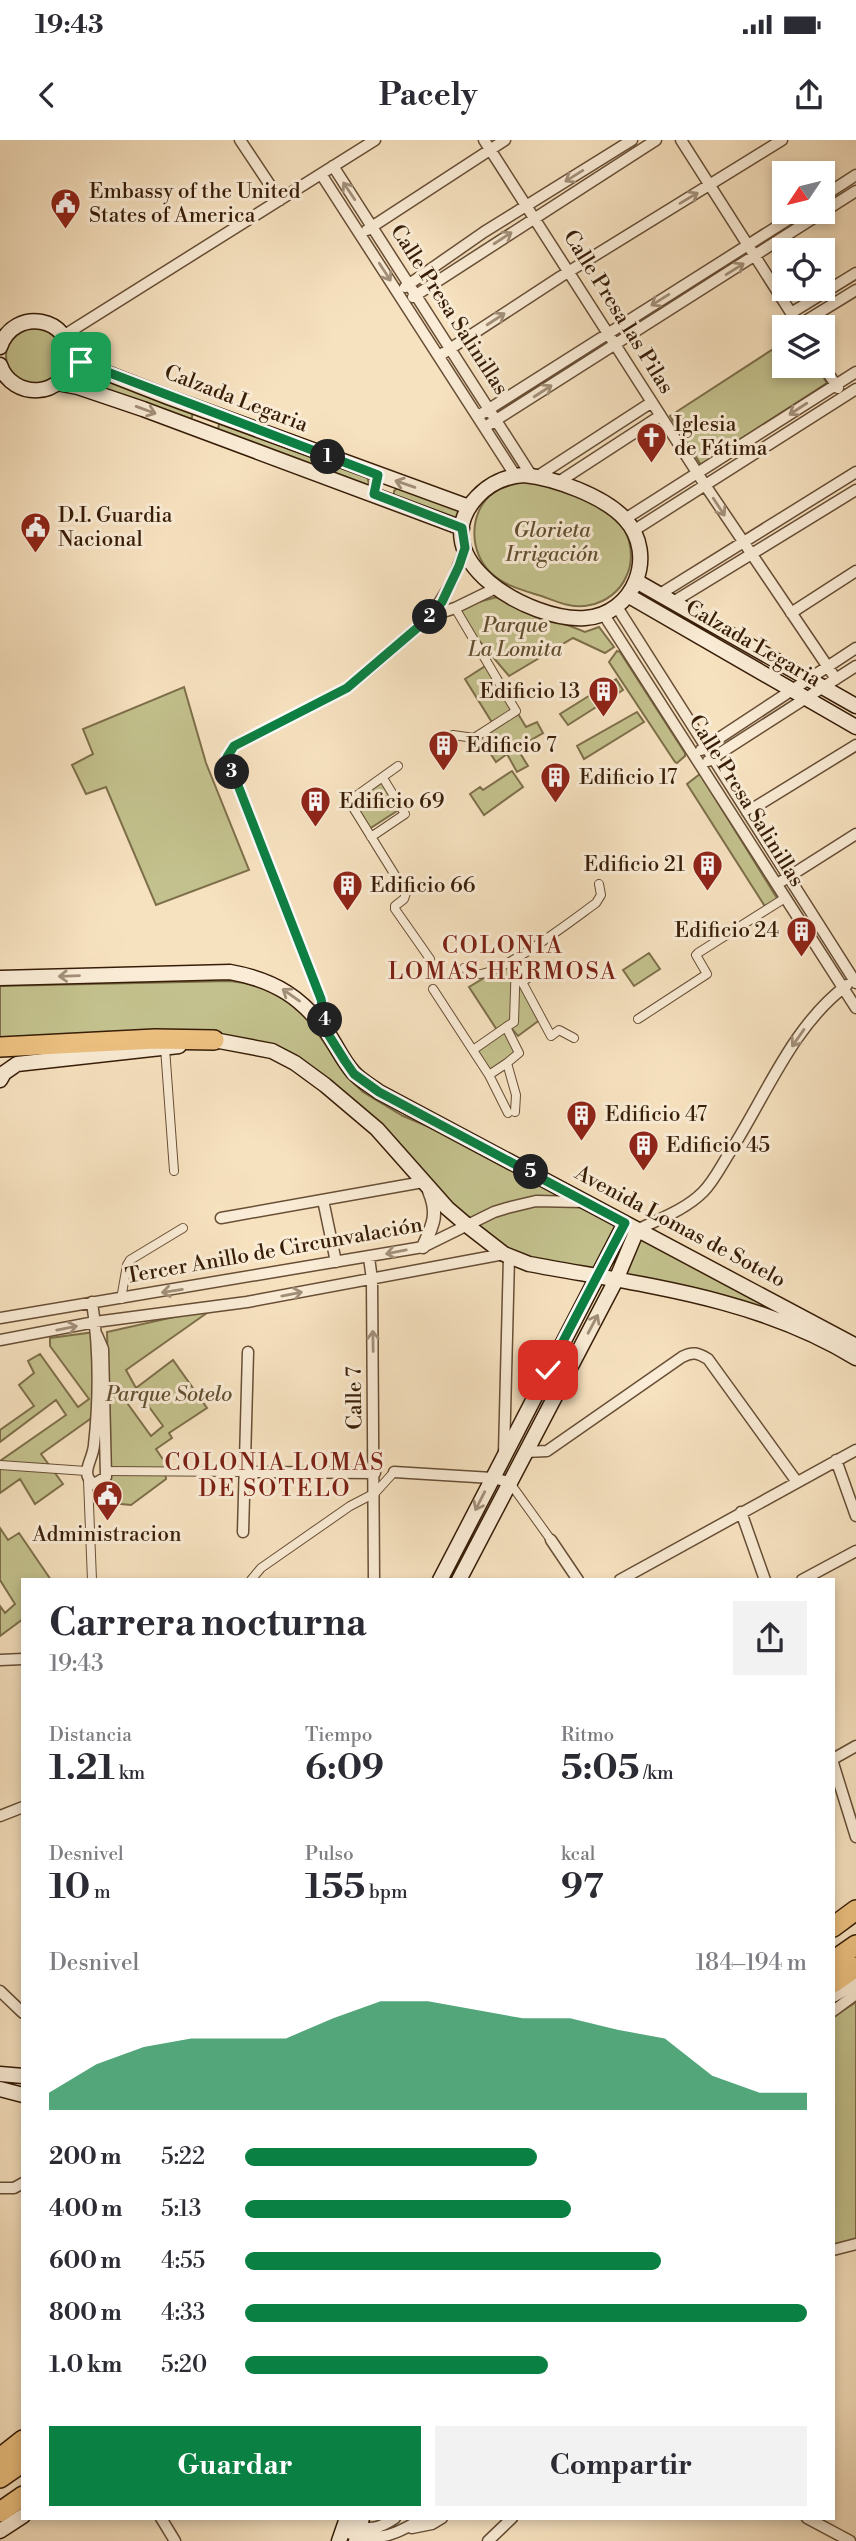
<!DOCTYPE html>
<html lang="es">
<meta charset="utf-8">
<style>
body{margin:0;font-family:"Libre Bodoni",serif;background:#f2f2f3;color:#2b2b33;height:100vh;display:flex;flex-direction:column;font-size:26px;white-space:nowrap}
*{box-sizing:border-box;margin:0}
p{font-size:23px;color:#7c7c81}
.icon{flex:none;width:38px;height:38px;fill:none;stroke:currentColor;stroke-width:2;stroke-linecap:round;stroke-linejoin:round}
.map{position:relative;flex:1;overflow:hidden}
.panel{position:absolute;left:21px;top:1438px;width:814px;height:942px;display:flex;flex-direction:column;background:#fff;border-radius:0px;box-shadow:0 4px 10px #0003}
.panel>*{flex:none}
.needle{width:46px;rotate:235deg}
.buttons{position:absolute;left:772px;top:21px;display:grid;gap:14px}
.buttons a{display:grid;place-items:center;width:63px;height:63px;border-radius:0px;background:#fff;box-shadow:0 4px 10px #0003;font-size:35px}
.pin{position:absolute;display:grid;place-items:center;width:60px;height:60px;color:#fff;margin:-30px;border-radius:14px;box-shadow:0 4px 10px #0006}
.km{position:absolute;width:35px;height:35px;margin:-18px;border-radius:50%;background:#222;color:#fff;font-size:19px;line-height:35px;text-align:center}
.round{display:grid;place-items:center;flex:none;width:74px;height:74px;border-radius:0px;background:#f2f2f3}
.headline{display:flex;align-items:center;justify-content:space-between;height:119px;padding:0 28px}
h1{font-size:38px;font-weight:700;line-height:52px}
.stats{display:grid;grid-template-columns:repeat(3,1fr);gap:10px;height:119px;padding:7px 28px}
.stats div{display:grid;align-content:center}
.stats b{font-size:35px;font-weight:700}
.stats small{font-size:19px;font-weight:400}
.stats p{font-size:19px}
.chart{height:196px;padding:14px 28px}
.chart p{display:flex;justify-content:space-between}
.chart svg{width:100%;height:126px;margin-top:7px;fill:#0b8043;opacity:.7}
.button{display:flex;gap:14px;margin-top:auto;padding:14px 28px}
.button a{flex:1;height:80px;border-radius:0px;background:#0b8043;color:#fff;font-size:28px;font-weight:700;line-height:80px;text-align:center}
.button a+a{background:#f2f2f3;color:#2b2b33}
ul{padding:0 28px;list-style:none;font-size:23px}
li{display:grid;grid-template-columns:112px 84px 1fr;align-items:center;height:52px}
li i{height:18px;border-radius:9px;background:#0b8043}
.status{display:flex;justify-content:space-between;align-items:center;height:49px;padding:0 35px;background:#fff;direction:ltr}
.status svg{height:19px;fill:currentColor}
header{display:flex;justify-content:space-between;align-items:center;height:91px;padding:0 28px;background:#fff;font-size:32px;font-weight:700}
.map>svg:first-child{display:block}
</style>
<div class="status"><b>19:43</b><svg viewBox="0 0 49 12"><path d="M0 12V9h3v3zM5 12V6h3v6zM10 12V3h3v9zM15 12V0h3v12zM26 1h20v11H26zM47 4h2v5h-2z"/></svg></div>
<header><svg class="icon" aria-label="back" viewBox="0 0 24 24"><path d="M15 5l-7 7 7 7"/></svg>Pacely<svg class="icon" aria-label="share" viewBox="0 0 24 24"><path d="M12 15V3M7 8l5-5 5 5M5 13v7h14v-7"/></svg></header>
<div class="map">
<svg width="856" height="2401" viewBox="0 0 856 2401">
<rect width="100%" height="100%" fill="#f7e2c0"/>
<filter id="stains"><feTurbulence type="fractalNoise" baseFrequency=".00286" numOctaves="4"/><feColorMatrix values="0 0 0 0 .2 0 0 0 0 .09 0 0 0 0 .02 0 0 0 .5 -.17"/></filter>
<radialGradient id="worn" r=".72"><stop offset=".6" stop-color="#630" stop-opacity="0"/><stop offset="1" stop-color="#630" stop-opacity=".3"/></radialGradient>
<!-- green -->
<path fill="#c3c18d" stroke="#7d6f4a" stroke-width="2" fill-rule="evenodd" d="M6 216a28 28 0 1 1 56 0a28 28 0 1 1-56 0Z
M784,202V226H816L827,243L701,325L670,276Z
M80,224L193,271L192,277L187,284L75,239Z
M219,283L367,336L371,352L218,290Z
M528,341C564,351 617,359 629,401C632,413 632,425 626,437C620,451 606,462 590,465C574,469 560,463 544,457C526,451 506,447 491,433C469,413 468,372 493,353C504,346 516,343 528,341Z
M399,347L462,368L455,383L394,360V351Z
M497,457L585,492L599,487L614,507L605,513L573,498L509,536L452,469Z
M617,511L620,512L685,613V616L677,623L675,622L609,522Z
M487,525L514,570L493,584L465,539Z
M616,539L623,550L568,585L560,574Z
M184,547L206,623L249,730L156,765L106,647L86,654L72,625L93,614L83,589Z
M517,572L526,587L537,582L543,593L517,608L528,626L517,632L507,614L496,622L479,596Z
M637,572L644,582L584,619L577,606Z
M512,631L523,647L484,675L470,654L480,647L483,650Z
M700,634L777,758V761L766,768L687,644Z
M383,642L400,669L369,689L352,662Z
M649,813L660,829L634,846L623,830Z
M509,823L541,879L518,896L507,883L497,890L469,847Z
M230,841L258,845L281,853L303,871L347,937L363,952L403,976L451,996L622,1085L599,1133L521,1117L474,1086L279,910L0,901V846Z
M504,891L517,913L490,930L476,909Z
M641,1096L830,1201L625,1138Z
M214,1168L126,1230L136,1248L173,1220L207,1268L169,1293L172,1298L156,1309L164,1321L166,1339L131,1365L111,1363L107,1192ZM136,1249L163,1286L151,1296L125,1260L136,1252Z
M95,1192L93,1277L41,1314L63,1344L35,1364L20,1339L0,1353V1321L66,1275L56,1260L0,1302V1290L34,1266L19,1245L34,1233L28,1221L40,1214L78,1267L89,1259L50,1206V1198Z
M0,1388L8,1400L19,1393L51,1440H23V1479L0,1496V1466L5,1473L15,1464L0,1440Z
M856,1862V2101L833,2107V1877Z"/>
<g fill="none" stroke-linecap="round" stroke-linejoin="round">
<defs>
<path id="pedestrian" d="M453,595L474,598L516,571L455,468
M398,626L349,661L406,753L404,759L395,766V769L430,819
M371,697L405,674L383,638
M464,828C466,829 471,833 474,834C497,839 575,778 596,763L601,755L599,744
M433,849L489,935L507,923
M638,879L707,834L696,815L698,813L785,758
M165,908L174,1031
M473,910L506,887
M489,935L508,973
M515,972L516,955L507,923L519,913L506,887L514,882L516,819L528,838L522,842L551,896L559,890L574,898
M121,1159L127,1125L130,1120L183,1088
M0,1325L86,1331
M106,1331L246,1332
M88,1340L92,1440
M510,1343L551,1400
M251,1440L261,1428L350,1366L375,1353L394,1332"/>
<path id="minor" d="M240,0L280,60
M484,0L705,345L836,539
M681,0L800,187
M333,26L531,335
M321,34L515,335
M822,57L856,35
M367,90L505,0
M405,147L484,92L632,0
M413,157L656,0
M791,173L856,133
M799,185L856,150
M63,196L375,0
M439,216L560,137L782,0
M822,224L838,248
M478,276L800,72
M485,287L856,51
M538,336L652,262
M557,343L660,276
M625,379L856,232
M633,391L856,249
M660,454L856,332
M673,462L856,350
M617,467L856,843
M791,473L856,431
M604,475L856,868
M431,476L455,468L496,448
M701,610L856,508
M708,621L856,526
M747,672L856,605
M782,741L856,694
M328,891L321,859L227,617L234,606L347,548L365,533L431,476L452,442L465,408
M323,1060L336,1122
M221,1078L423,1042
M637,1090C659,1079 685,1070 703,1052C714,1041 721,1026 730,1012C766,956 792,886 847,845
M369,1118L372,1139L374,1440
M92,1162C99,1208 99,1259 94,1305C93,1320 79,1334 94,1344L106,1337L103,1209L97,1195
M0,1178L423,1107L494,1072L507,1068L536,1061L583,1062
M0,1200L95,1182L247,1162L504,1114
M525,1312L547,1311L682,1217C693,1211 698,1213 708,1219L797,1342
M504,1313L509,1117
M836,1320L856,1376
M246,1332L375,1333
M394,1332L492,1338L509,1342
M741,1372L765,1440
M243,1392L248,1212
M551,1400L578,1440
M620,1440L856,1310
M802,1440L856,1411
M0,1520L23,1519
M833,1619L856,1606
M833,1623L856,1697
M0,1676L23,1667
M0,1851L23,1873
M833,1871L856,1854
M0,2048H14L23,2043
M833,2110L856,2104
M161,2378L175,2401
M807,2378L850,2401
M353,2385C371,2391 380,2388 395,2378
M412,2388L432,2384L442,2378
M342,2392C379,2401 391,2398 423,2378
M488,2401L512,2378"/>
<path id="tertiary" d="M423,1107C433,1085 439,1074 429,1051"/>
<path id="secondary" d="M0,207C14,166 73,177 69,219C66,259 12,260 0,225
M69,214L86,225L168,257L469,367
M57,243L78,247L143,269L462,388
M524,335C554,338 604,356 625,379C658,415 634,475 585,478C531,482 420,419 477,357C489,344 506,336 524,335Z
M636,441L856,566
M629,456L856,587
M0,838L230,832C275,840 303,858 329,895C337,907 343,921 353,932C360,940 371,946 379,952L856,1206
M206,901L214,900L272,911L295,923L325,945L377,989L447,1068L468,1086L504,1114L529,1124C641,1145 757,1157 856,1218
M0,940L4,933L17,924L179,906
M440,1440L625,1083
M459,1440L616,1140L637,1090
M833,1855L856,1842
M0,1934L23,1936
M0,1949L23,1955
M0,2391L23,2376
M339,2401L347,2378
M356,2401L362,2378"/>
<path id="motorway" d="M0,907L155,899L214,900
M833,1787L856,1770
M833,1821L856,1805
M833,1843L856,1827
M0,2318L23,2300
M0,2338L23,2322
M0,2372L23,2356"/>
</defs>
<!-- pedestrian casing -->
<use href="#pedestrian" stroke="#674e35" stroke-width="10"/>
<!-- minor casing -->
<use href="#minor" stroke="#674e35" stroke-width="13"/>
<!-- tertiary casing -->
<use href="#tertiary" stroke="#674e35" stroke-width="15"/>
<!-- secondary casing -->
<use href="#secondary" stroke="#371d07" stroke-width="17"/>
<!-- motorway casing -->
<use href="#motorway" stroke="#371d07" stroke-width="22"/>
<!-- pedestrian -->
<use href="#pedestrian" stroke="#faecd6" stroke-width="8"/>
<!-- minor -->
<use href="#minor" stroke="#faecd6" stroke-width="10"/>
<!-- tertiary -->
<use href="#tertiary" stroke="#faecd6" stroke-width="12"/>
<!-- secondary -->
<use href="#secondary" stroke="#faecd6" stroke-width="14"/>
<!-- motorway -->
<use href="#motorway" stroke="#ecc180" stroke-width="19"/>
</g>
<!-- one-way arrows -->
<defs><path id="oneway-shaft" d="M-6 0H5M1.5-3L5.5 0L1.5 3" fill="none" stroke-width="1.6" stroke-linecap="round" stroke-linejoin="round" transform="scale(1.75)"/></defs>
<g stroke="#a28f79">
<use href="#oneway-shaft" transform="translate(574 36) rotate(148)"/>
<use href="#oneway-shaft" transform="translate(349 51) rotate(-124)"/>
<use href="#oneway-shaft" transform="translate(689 58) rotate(-31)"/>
<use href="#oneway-shaft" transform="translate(503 98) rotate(-33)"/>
<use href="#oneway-shaft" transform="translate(735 129) rotate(-32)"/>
<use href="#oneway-shaft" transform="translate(385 132) rotate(57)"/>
<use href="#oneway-shaft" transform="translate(660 160) rotate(148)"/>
<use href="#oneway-shaft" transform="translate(496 179) rotate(-33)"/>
<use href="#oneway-shaft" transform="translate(543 251) rotate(-33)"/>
<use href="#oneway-shaft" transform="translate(798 269) rotate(147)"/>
<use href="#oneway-shaft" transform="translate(146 270) rotate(20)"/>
<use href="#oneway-shaft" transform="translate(405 344) rotate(-161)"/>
<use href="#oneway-shaft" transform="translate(719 367) rotate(57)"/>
<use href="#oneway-shaft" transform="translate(69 836) rotate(178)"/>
<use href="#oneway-shaft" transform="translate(291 855) rotate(-145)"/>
<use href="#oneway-shaft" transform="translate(798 898) rotate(125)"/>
<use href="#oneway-shaft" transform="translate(396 1112) rotate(169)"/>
<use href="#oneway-shaft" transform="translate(172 1151) rotate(171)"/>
<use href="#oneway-shaft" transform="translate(292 1154) rotate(-11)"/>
<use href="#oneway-shaft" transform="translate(593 1184) rotate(-62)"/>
<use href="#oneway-shaft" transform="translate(67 1188) rotate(-11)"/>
<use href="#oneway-shaft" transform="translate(373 1201) rotate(-91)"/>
<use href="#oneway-shaft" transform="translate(480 1361) rotate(117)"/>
</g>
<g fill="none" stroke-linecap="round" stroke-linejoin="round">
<defs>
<path id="route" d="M81,222L378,335L374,354L462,388L465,408L459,426L442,462L430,477L347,548L234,606L227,617L321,859L328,894L345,921L354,934L379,952L625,1083L548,1230"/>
</defs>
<!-- route casing -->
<use href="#route" stroke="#fff" stroke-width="14"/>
<!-- route -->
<use href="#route" stroke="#0b8043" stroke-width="9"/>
</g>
<!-- icons -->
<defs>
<symbol id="civic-pin" viewBox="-11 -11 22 30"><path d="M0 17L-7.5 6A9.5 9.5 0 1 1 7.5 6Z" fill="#8f2418" stroke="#faecd6"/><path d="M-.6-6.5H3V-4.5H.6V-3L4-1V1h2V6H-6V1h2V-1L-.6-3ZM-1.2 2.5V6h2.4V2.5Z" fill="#fff"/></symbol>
<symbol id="church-pin" viewBox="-11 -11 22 30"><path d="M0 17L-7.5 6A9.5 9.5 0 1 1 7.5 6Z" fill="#8f2418" stroke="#faecd6"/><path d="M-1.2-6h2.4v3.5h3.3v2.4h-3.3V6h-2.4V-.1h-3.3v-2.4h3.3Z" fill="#fff"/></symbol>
<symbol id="building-pin" viewBox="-11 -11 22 30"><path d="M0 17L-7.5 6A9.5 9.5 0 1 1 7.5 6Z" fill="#8f2418" stroke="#faecd6"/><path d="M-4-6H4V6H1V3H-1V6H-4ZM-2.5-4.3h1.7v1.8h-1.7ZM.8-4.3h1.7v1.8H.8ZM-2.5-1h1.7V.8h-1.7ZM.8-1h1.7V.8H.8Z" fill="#fff"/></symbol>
</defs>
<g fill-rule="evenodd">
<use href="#civic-pin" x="48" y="46" width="35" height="47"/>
<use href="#church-pin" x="634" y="280" width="35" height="47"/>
<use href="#civic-pin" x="18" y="370" width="35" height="47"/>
<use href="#building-pin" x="586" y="534" width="35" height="47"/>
<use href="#building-pin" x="426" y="588" width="35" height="47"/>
<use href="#building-pin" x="538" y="620" width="35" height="47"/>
<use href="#building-pin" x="298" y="644" width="35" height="47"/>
<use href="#building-pin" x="690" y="708" width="35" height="47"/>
<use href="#building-pin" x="330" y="728" width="35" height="47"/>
<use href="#building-pin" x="784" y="774" width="35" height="47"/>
<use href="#building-pin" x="564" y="958" width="35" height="47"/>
<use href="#building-pin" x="626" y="988" width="35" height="47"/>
<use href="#civic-pin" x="90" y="1338" width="35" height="47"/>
</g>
<g text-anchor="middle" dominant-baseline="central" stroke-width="6" stroke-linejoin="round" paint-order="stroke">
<!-- poi labels -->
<g font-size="21" fill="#371d07" stroke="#faecd6" text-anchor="start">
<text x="89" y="52">Embassy of the United<tspan x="89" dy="24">States of America</tspan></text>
<text x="674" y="285">Iglesia<tspan x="674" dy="24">de Fátima</tspan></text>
<text x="58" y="376">D.I. Guardia<tspan x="58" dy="24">Nacional</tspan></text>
<text x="580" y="552" text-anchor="end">Edificio 13</text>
<text x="466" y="606">Edificio 7</text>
<text x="579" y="638">Edificio 17</text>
<text x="339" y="662">Edificio 69</text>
<text x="685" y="725" text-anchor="end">Edificio 21</text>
<text x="370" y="746">Edificio 66</text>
<text x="779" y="791" text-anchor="end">Edificio 24</text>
<text x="605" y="975">Edificio 47</text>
<text x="666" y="1006">Edificio 45</text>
<text x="107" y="1395" text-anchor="middle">Administracion</text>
</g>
<!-- street labels -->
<g font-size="21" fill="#371d07" stroke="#faecd6">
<text transform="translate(449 170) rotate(57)">Calle Presa Salinillas</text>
<text transform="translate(618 172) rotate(58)">Calle Presa las Pilas</text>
<text transform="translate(236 259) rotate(21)">Calzada Legaria</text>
<text transform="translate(753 504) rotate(30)">Calzada Legaria</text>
<text transform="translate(746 661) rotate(58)">Calle Presa Salinillas</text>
<text transform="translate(680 1087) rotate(28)">Avenida Lomas de Sotelo</text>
<text transform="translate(274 1111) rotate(-10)">Tercer Anillo de Circunvalación</text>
<text transform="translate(355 1258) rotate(-91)">Calle 7</text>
</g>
<!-- park labels -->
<g font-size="21" font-style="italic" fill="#614e2f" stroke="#faecd6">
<text x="552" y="391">Glorieta<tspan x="552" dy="24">Irrigación</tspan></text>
<text x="515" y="486">Parque<tspan x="515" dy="24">La Lomita</tspan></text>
<text x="169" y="1255">Parque Sotelo</text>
</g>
<!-- neighbourhood labels -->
<g font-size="23" letter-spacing="2" fill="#7a1f14" stroke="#faecd6">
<text x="503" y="806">COLONIA<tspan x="503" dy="26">LOMAS HERMOSA</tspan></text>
<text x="275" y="1323">COLONIA LOMAS<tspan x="275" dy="26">DE SOTELO</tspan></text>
</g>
</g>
<rect width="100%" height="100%" filter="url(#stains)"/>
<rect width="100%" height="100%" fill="url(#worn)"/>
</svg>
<div class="buttons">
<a><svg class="needle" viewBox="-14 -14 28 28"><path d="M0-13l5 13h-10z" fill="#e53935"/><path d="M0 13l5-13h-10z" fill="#7c7c81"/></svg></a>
<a><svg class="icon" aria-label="locate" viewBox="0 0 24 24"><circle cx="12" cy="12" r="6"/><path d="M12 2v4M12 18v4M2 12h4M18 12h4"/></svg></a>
<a><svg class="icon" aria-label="layers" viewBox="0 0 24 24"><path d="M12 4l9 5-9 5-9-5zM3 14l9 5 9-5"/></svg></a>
</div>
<div class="pin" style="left:81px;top:222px;background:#1e9e55"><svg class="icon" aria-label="arrive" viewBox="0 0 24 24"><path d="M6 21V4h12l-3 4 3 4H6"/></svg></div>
<div class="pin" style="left:548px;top:1230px;background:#d93025"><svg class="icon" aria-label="check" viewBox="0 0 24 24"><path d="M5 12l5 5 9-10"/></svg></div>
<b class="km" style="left:328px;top:317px">1</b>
<b class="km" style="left:430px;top:477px">2</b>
<b class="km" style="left:232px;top:632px">3</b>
<b class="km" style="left:325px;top:880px">4</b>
<b class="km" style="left:531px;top:1032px">5</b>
<section class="panel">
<div class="headline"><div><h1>Carrera nocturna</h1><p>19:43</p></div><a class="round"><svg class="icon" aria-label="share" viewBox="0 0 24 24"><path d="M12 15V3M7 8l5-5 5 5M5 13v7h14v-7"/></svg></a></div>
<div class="stats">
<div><p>Distancia</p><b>1.21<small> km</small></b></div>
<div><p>Tiempo</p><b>6:09</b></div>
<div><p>Ritmo</p><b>5:05<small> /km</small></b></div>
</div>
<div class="stats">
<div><p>Desnivel</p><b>10<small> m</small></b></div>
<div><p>Pulso</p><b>155<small> bpm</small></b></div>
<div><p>kcal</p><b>97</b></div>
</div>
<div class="chart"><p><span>Desnivel</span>184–194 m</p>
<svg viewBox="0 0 160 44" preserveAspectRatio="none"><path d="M0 44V38L10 28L20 22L30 19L40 19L50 19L60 12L70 6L80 6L90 9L100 12L110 12L120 16L130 19L140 32L150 38L160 38V44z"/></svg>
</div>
<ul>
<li><b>200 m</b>5:22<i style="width:52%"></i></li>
<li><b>400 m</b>5:13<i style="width:58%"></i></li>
<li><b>600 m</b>4:55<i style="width:74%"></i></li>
<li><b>800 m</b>4:33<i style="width:100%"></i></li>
<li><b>1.0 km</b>5:20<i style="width:54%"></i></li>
</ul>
<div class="button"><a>Guardar</a><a>Compartir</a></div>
</section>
</div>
